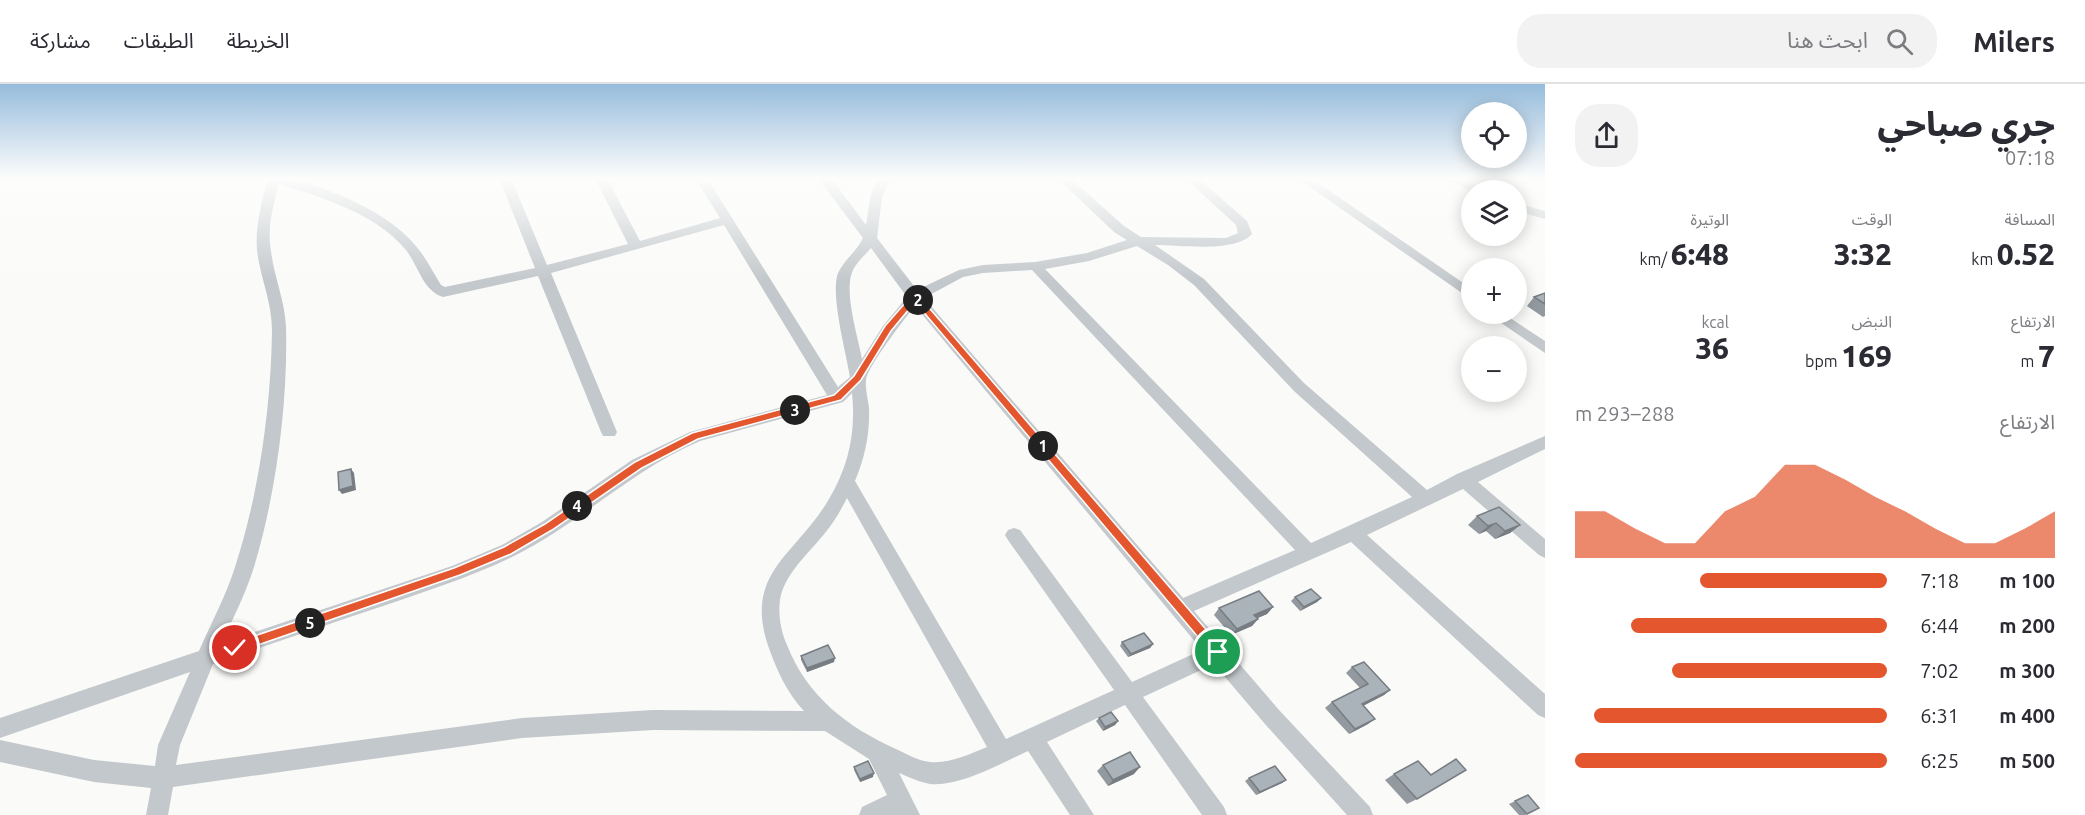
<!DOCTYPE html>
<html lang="ar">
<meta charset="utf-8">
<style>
body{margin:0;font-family:Ubuntu,"Noto Sans Arabic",sans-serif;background:#f2f2f3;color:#2b2b33;direction:rtl;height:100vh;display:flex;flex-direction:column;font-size:22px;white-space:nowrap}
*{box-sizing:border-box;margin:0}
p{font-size:20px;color:#7c7c81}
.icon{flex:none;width:33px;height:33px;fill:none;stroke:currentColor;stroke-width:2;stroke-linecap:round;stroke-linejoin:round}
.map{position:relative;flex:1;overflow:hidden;direction:ltr}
.drawer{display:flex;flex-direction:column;background:#fff;width:540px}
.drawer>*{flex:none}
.buttons{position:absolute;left:1461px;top:18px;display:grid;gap:12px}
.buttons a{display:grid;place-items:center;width:66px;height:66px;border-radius:50%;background:#fff;box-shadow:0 3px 15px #0003;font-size:30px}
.pin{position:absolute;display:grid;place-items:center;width:51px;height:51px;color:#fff;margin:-26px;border:3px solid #fff;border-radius:50%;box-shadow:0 2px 6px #0007}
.km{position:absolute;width:30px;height:30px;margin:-15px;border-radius:50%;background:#222;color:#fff;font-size:16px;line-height:30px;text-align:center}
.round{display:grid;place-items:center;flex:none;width:63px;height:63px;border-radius:24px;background:#f2f2f3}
.summary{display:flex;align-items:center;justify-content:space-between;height:102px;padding:0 30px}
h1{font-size:33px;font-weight:800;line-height:45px}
.figures{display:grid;grid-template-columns:repeat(3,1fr);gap:9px;height:102px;padding:6px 30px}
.figures div{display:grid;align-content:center}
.figures b{font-size:30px;font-weight:800}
.figures small{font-size:16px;font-weight:400}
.figures p{font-size:16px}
.chart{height:168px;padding:12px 30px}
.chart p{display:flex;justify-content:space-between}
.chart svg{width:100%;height:108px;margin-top:6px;fill:#e4572e;opacity:.7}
ul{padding:0 30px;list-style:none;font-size:20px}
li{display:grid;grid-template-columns:96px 72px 1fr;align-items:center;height:45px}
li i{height:15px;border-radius:8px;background:#e4572e}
header{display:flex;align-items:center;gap:36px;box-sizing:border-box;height:84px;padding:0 30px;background:#fff;border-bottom:2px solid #e1e1e2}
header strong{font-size:28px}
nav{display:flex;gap:33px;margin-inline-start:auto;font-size:21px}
.search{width:420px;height:54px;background:#f2f2f3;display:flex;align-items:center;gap:15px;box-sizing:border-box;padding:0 21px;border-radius:24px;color:#7c7c81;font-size:22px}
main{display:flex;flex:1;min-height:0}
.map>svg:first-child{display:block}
</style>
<header>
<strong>Milers</strong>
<div class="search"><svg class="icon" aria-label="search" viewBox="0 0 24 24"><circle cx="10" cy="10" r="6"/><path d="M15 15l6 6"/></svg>ابحث هنا</div>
<nav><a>الخريطة</a><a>الطبقات</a><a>مشاركة</a></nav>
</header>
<main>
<section class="drawer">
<div class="summary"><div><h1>جري صباحي</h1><p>07:18</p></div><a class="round"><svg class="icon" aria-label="share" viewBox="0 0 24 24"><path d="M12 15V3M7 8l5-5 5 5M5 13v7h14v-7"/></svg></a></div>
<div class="figures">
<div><p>المسافة</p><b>0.52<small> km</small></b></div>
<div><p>الوقت</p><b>3:32</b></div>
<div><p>الوتيرة</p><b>6:48<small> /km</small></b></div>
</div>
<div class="figures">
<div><p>الارتفاع</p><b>7<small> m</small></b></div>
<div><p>النبض</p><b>169<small> bpm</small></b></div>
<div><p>kcal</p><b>36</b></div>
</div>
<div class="chart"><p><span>الارتفاع</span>288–293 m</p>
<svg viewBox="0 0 160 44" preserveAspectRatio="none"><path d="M0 44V25L10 25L20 32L30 38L40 38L50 25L60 19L70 6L80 6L90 12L100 19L110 25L120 32L130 38L140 38L150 32L160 25V44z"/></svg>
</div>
<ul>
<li><b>100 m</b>7:18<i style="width:60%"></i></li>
<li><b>200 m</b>6:44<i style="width:82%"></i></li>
<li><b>300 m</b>7:02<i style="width:69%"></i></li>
<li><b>400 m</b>6:31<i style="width:94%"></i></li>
<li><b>500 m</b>6:25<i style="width:100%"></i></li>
</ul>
</section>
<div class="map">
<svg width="1545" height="731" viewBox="0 0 1545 731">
<rect width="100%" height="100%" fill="#fafaf8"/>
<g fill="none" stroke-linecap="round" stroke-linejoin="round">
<!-- minor -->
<path fill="#c3c8cc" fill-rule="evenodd" d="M268,94C313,94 387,126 416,162C426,174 433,188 441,201L445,203L535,184L499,94H511L547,181L628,160L595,94H607L640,157L720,134L695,94H707L838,303L850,293C846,268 830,210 838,189C844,176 857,167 863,154L818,94H831L866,141C869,124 869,108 879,94H891L882,113L877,154L917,206L959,186L983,181L1035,178L1087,169L1127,156L1114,148L1057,94H1070L1124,142L1141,153L1226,154L1238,149L1236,141L1185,94H1198L1247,137L1252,150C1235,169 1180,161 1155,161L1204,195L1304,299L1427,406L1457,390L1545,352V365L1478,398L1545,455V474L1539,471L1463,405L1367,451L1545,610V634L1538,631L1351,458L1194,527L1279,626L1370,723L1373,731H1347L1265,640L1214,580L1143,613L1224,723L1227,731H1202L1125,621L1047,658L1094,731H1070L1028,667C1002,679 959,703 930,700C919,698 909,693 899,689L920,731H859L862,723L887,711L869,675L825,647L653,646L522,654L173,703L168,731H146L151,704L94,698L0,678V656L94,676L155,682L158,661L190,588L0,654V634L199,567C211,539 226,512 235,483C259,409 271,324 272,246C272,218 260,193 257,166C255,141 262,117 268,94ZM279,100C323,114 375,129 406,166C418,181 423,207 443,213L538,192L601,348L603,352H615L617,348L551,189L724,141L827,311L690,348L632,376L542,438L502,461L452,482L222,559C233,534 246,509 254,483C276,410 288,320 286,243C285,217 274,193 271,167C267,144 273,122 279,100ZM1137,162L1168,181L1194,201L1294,307L1412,413L1311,459L1045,185L1089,177ZM871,164L907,213L883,242L862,275C858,253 843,206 853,186C857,178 865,171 871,164ZM1032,186L1295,466L1183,514L924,214L963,193L983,189ZM915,222L1202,566L1132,598L1020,446L1014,444L1008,446L1005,451L1008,456L1114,606L1006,655L855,397C865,373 870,350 869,324C868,315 865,305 866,296C867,283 905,234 915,222ZM852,309C856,347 849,382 829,415C795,473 741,489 770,567C778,589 788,610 804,627L653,626L522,634L176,681L180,661L213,580C271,560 328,540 386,521C429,506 473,492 514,472C580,439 632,386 700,357L843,318ZM847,414L987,663C970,670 949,680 930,678C918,677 907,670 896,665C847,643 807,612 787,561C781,547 778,532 780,516C784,490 809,469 825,449C834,438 841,426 847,414Z
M1297,94H1311L1472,205V216Z
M1445,94H1462L1483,106L1472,108Z
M1516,119L1545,127V135L1516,127Z
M1488,230H1504L1545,257V269Z"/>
</g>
<!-- wall -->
<path fill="#929a9f" d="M1545,209V232L1543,233L1527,222L1534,213Z
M1477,432L1520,441L1510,449L1495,455L1486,447L1479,450L1468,441Z
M1295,513L1321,514L1317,518L1300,527L1291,517Z
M1273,523L1267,530L1257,534L1258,535L1252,542L1231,551L1214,531L1219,524Z
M1122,558L1153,560L1150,564L1128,573L1120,562Z
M801,572L834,578L807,588L801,576Z
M1352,583L1390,606L1384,611L1363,622L1368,640L1349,650L1325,624L1332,618L1360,604L1346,589Z
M1099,634L1118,637L1115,641L1103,647L1096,637Z
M1103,681L1134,690L1108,702L1097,687Z
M854,683L873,693L860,698L854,686Z
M1394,690L1417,715L1407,720L1385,696Z
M1249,694L1286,696L1282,699L1256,711L1245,697Z
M1528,711L1539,724L1525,731H1519L1509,720Z"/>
<!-- shaded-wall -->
<path fill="#777d82" d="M351,385L354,389L356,406L342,410L339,406Z
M1496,439L1486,447L1479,450L1488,442Z
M1520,441L1510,449L1495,455L1505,447Z
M1321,514L1317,518L1300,527L1304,523Z
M1273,523L1267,530L1249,538L1254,531Z
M1258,535L1252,542L1231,551L1237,545Z
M1153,560L1150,564L1128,573L1131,570Z
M835,574L834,578L807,588V584Z
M1390,606L1384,611L1355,626L1362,620Z
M1375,635L1368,640L1349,650L1355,645Z
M1118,637L1115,641L1103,647L1105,643Z
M1140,683L1134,690L1108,702L1113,696Z
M874,689L873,693L860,698V695Z
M1286,696L1282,699L1256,711L1260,708Z"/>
<!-- building -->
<path fill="#aab3b9" stroke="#777d82" stroke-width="1.5" d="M1545,209V220L1534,213Z
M351,385L353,402L339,406L338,388Z
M1499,423L1520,441L1505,447L1496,439L1488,442L1477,432Z
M1311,505L1321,514L1304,523L1295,513Z
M1259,507L1273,523L1254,531L1258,535L1237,545L1219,524Z
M1144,549L1153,560L1131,570L1122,558Z
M828,561L835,574L807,584L801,572Z
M1364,578L1390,606L1362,620L1375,635L1355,645L1332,618L1368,600L1352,583Z
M1111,628L1118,637L1105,643L1099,634Z
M1130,668L1140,683L1113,696L1103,681Z
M1456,675L1466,686L1417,715L1394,690L1418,677L1431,691Z
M868,677L874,689L860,695L854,683Z
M1275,682L1286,696L1260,708L1249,694Z
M1528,711L1539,724L1527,730L1515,717Z"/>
<!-- sky -->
<linearGradient id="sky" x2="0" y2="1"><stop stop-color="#96bcdc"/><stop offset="0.48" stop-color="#fdfdfc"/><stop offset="1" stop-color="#fdfdfc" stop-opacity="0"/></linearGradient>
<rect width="1545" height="197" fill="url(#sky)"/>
<!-- route -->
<path fill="#e4572e" stroke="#fff" stroke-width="1.5" d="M912,211H918L1222,564V572H1214L915,218L891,247L861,296L841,316L698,355L642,384L552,446L511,470L460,491L235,569L231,567V560L454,484L504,463L545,440L635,378L692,349L834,311L854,292L885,242Z"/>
</svg>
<div class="buttons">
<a><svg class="icon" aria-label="locate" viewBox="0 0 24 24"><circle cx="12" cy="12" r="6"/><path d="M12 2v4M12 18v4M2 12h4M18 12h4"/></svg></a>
<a><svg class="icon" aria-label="layers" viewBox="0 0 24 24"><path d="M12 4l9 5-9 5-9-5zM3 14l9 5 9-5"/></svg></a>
<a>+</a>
<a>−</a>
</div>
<div class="pin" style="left:1218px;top:568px;background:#1e9e55"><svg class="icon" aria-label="arrive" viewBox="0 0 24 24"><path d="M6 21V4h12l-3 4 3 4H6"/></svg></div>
<div class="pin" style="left:235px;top:564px;background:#d93025"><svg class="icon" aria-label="check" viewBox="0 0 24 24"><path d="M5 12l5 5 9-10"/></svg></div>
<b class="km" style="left:1043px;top:362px">1</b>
<b class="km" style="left:918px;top:216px">2</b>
<b class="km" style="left:795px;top:326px">3</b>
<b class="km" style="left:577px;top:422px">4</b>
<b class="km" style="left:310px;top:539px">5</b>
</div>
</main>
